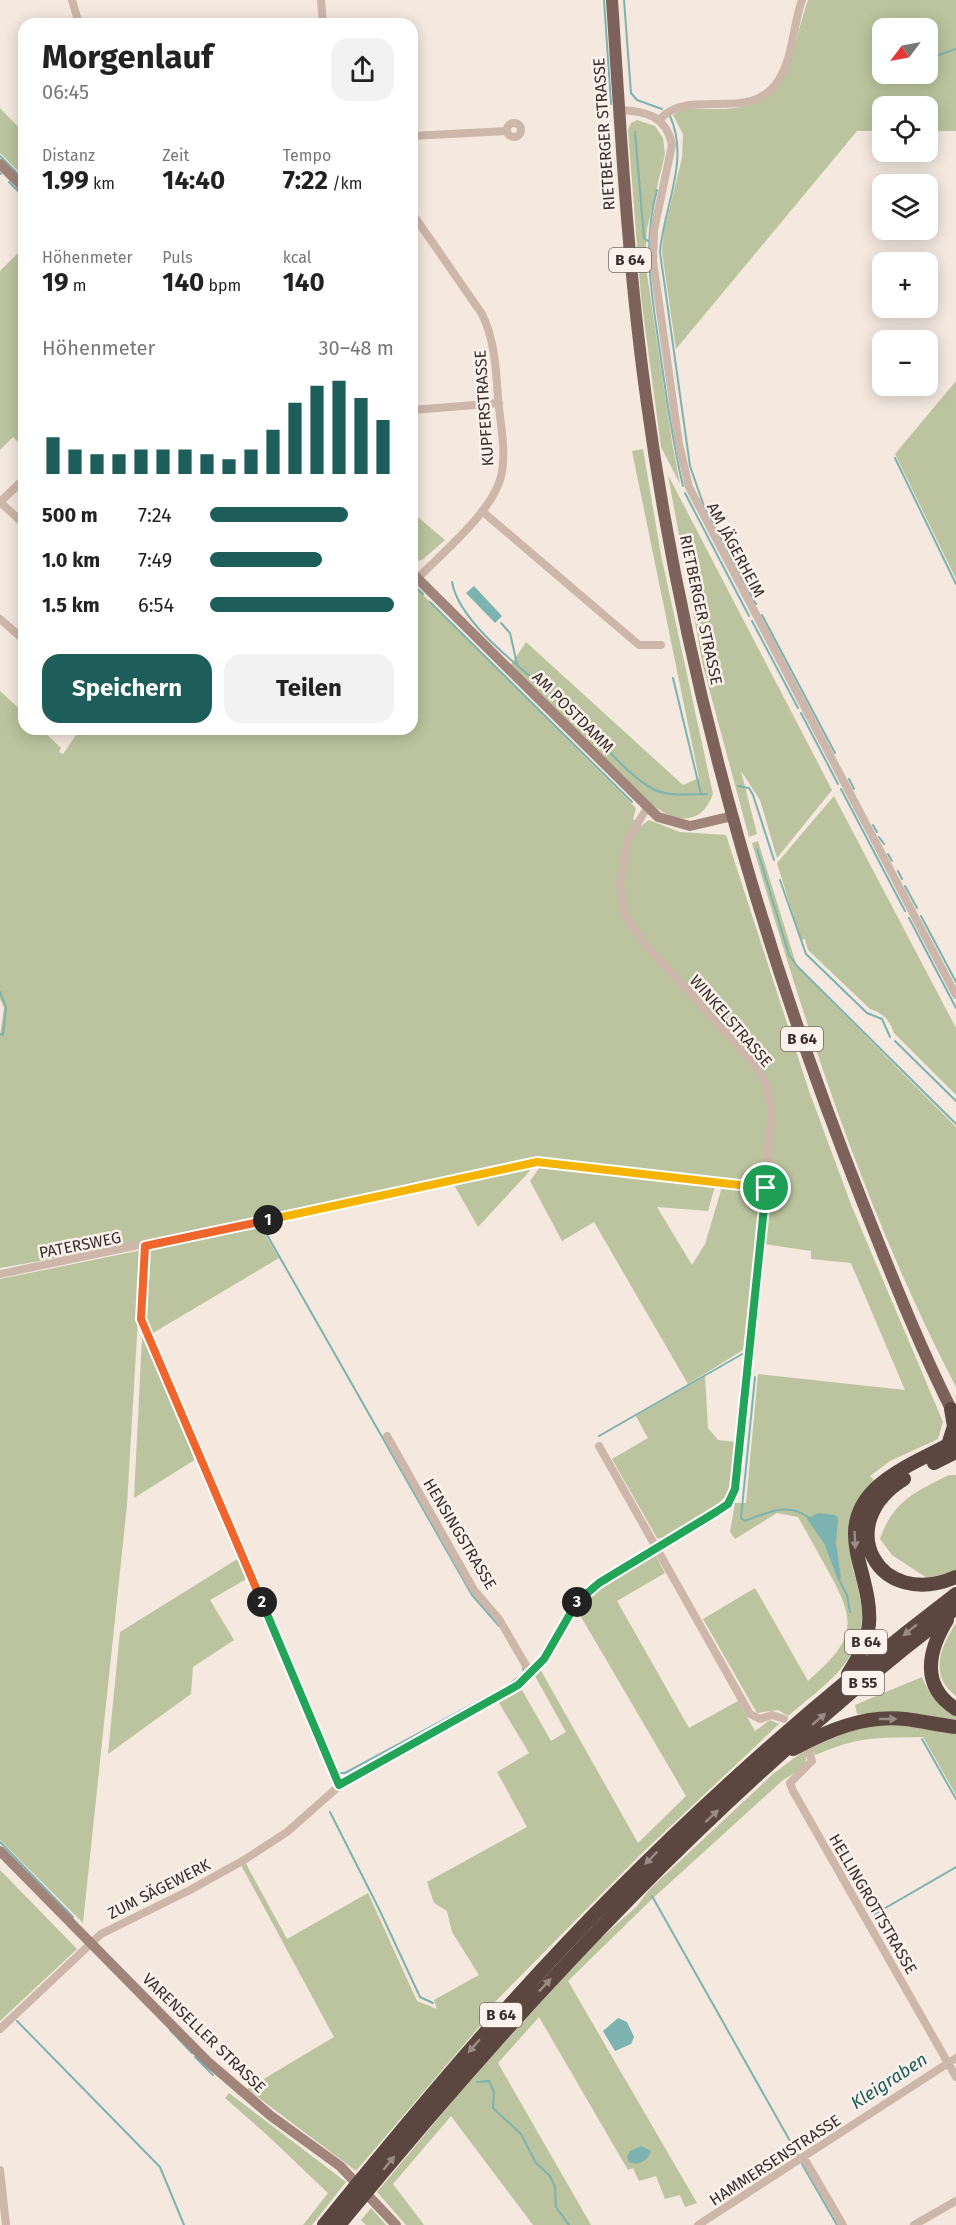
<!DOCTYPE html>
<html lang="de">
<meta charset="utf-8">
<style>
body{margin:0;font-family:"Fira Sans",sans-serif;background:#f2f2f2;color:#222;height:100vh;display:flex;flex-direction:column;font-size:22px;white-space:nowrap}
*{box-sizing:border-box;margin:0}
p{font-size:20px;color:#767676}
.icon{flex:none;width:33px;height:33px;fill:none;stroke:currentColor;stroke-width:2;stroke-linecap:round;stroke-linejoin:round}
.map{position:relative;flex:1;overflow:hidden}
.panel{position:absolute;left:18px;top:18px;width:400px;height:717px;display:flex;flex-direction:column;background:#fff;border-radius:18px;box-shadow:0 3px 15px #0003}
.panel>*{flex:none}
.needle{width:39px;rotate:238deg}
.tools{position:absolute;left:872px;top:18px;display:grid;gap:12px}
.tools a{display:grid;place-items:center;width:66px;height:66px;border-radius:12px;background:#fff;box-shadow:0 3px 15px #0003;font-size:30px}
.pin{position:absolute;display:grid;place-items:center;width:51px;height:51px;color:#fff;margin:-26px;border:3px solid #fff;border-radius:50%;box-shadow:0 2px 6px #0007}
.km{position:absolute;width:30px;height:30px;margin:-15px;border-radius:50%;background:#222;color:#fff;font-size:16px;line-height:30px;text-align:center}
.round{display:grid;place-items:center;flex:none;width:63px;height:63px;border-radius:18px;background:#f2f2f2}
.overview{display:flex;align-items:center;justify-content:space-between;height:102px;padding:0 24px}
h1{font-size:33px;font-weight:700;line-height:45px}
.figures{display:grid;grid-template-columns:repeat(3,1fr);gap:9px;height:102px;padding:6px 24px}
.figures div{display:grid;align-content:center}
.figures b{font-size:26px;font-weight:700}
.figures small{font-size:16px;font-weight:400}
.figures p{font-size:16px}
.chart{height:168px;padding:12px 24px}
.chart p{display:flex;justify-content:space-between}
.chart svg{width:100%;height:108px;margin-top:6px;stroke:#1d5e5b;stroke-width:6}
.button{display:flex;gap:12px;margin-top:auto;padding:12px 24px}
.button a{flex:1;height:69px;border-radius:18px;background:#1d5e5b;color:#fff;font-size:24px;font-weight:700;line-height:69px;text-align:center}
.button a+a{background:#f2f2f2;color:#222}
ul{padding:0 24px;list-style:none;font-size:20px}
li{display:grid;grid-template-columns:96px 72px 1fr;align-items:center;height:45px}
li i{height:15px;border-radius:8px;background:#1d5e5b}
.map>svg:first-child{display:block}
</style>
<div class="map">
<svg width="956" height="2225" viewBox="0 0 956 2225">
<rect width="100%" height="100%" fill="#f4e8df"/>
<!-- green -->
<path fill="#bbc49e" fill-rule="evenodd" d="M808,0H956V131H927V106H882V131H857L676,349L662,252L664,231L682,158L683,134L673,115C684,106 699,109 713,109C794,111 787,60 808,0ZM882,28H927V74H882Z
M0,108L24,133V177L0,153Z
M637,120L655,126L663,138L665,154L647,229L645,261L672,442L680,484L661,447L641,297L628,130L631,123Z
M24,247V448L13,437L0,450V271Z
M956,381V579L895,454Z
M643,449L661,555L713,794C701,827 674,823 650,803L510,666L526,642L683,785L699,778L632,451Z
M668,475L832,790L777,858L760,800L741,771L757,834L749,837L703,666Z
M412,512L445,540L422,560L413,562Z
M413,585L636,808L633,819L641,826L649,820L680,832L726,835L809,1091L852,1207L943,1422L938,1439L890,1461L870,1476L875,1481C870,1498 851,1536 851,1551C850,1567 859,1586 861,1602C869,1658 826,1683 788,1716L778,1710L757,1713L703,1619L755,1588L808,1681C849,1644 860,1629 832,1578C821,1558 810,1538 798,1517L777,1513L735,1539L730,1532L735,1503H746L758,1374L905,1390L851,1263L811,1259V1251L764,1244L769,1186L538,1160L142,1243L0,1268V1035L4,1008L0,999V691L24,713V729H41L61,748L59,752L63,754L80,729H412Z
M834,796L956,1028V1095L894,1033C889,1019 883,1013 870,1009L808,950L805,939L801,940L777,863Z
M758,841L797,967L956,1127V1387C866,1214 806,1029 752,843Z
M533,1166L527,1174L478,1227L453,1183Z
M540,1167L715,1186L708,1211L657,1207L692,1265L705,1244L722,1187L761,1191L743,1350L688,1384L594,1222L562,1241L530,1181Z
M260,1226L279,1258L153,1333L147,1317L151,1250Z
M142,1250L127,1505L83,1923L0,1840V1279Z
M145,1337L196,1459L134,1498L142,1338Z
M705,1376L708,1428L718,1440L735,1442L731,1488L725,1497L713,1509L662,1539L657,1538L612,1459L648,1438L636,1416Z
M949,1475H956V1571L927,1578L892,1555L880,1539C893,1501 915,1492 949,1475Z
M655,1554L665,1573L617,1601L689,1728L738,1701L755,1731L770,1720L779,1724L639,1856L493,2004L496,2007L356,2171L247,2089L334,2037L241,1865L245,1862L287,1939L368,1893L417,2001L437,2009L434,2000L479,1975L452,1932L447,1911L434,1903L427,1882L527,1827L497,1772L529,1753L499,1703L522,1690L551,1741L566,1732L535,1676L540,1669L638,1843L686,1796L577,1610L601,1586Z
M239,1558L248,1578L210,1600L234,1640L193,1667L191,1694L108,1754L120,1632Z
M956,1623V1696C928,1676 941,1646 956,1623Z
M922,1677C929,1695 940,1705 956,1715V1724L882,1713L857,1714L855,1705Z
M884,1723L956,1732V1795L923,1737C875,1738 861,1736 815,1755L810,1746L832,1734Z
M805,1750C810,1768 797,1771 783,1780L651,1900L568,1981L697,2203L685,2207L680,2195L665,2199L656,2176L639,2181L633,2168L628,2170L539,2017L498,2063L591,2225H533L451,2116L393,2184L424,2225H406L377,2192L466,2085L564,1977L600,1939L637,1906L650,1889L773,1774Z
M0,1870L77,1949L0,2021Z
M229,2093L346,2182L312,2225H303L328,2193L267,2135L225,2098Z
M371,2208L386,2225H366L361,2220Z"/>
<!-- water -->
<path fill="#7cb2af" d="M474,586L502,616L495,623L466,593Z
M818,1513L835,1515L838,1518L836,1543L841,1578L838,1580L824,1543L807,1519Z
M618,2018L627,2022L634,2037L631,2044L615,2051L603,2031Z
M641,2146L651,2151C648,2161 638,2166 629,2162L627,2157L630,2151Z"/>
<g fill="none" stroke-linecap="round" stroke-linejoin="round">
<!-- stream -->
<path stroke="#7cb2af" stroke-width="2" d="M604,0L611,104
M624,0L631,93L637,100L662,109
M927,59L956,49
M670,116C690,160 664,206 660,252L690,466L705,509L756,604
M635,132L644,238L648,241
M0,156L24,180
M0,173L1,174
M9,182L24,197
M657,190C641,247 653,301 661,359C667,402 673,444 683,486
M895,458L956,584
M685,493L749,616
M412,556L413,557
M452,582C460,628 537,679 571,711C593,732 627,776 653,789C668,797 691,794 707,794
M412,584L423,594
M430,602L632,802
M762,615L835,753
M752,621L798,708
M501,623L510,633L517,664
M673,678L701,794
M801,713L838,784
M849,779L854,789
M738,786L749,788L753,795L774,860
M841,789L905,911
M873,825L877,832
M879,837L884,844
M757,849L789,955L798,967L956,1124
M888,854L892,861
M898,871L902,879
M780,880L806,954L867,1013L882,1019L890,1037
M905,886L917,908
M921,916L956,982
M909,918L956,1008
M0,992L6,1007L3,1035L0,1034
M895,1041L956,1101
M151,1248L258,1224L262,1226L472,1595L499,1626
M755,1377L741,1518L745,1521C766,1513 789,1501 809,1518
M599,1436L744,1353
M838,1578L847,1595L850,1612
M922,1739L956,1799
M339,1773H345L507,1686L524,1673L523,1667
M330,1812L379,1909L420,1997L433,2003
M0,1842L73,1917
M652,1896L799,2157
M875,1914L956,1867
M17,2021L160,2167L184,2225
M170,2030L192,2053
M195,2057L213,2075
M477,2082L489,2081L494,2092L493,2108L521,2134L536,2163L550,2176L555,2187L556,2207L569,2225
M802,2164L837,2225"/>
<!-- street -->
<path stroke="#cdb6aa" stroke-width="8" d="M72,0L79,24
M321,0L323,24
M619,110C645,111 666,115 672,145L654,230L653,261L679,444L689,487L956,995
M660,119C691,86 749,125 778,81C793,58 793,25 802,0
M507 130a7 7 0 1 1 14 0a7 7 0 1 1-14 0Z
M412,136L507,131
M412,213L482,314C495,341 496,369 498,398C500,422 506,448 502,472C496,509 444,551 418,578
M412,410L499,403
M0,502L24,479
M0,502L24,524
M482,511L639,645H661
M0,619L24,640
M145,1246L141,1319L339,1785
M0,1274L537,1162L766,1189
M387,1436L474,1590L499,1619L531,1674
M599,1446L750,1714L760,1719L772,1715L784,1719
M808,1749L812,1761L790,1783L793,1791L956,2077
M0,2029L101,1934L190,1890L244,1860L287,1832L347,1779L518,1685L544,1659L580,1599L599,1583L716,1512L727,1504L735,1489L772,1111L766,1084L755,1065L644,943L624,913L620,884L628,839L647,808
M804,2158L843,2225
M0,2170L6,2225
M698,2225L956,2058
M914,2225L956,2201"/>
<!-- secondary -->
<path stroke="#a1857b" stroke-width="10" d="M0,164L24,188
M412,573L658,817L690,826L733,816
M0,1851L207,2061L271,2116L340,2166L396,2225"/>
<!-- primary -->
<path stroke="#7c625a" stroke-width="12" d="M612,0C621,135 628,270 647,404C684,677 761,945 862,1201C891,1274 919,1346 955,1417"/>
<!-- highway -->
<path stroke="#5b4640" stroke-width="14" d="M948,1445L954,1426L951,1409
M934,1463L956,1452
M904,1479C831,1524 878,1611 956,1577
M947,1620C928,1651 920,1686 956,1709
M848,1674C858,1658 867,1643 869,1624C873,1574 831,1531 876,1488C897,1468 930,1455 956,1441
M793,1749C829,1730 863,1715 905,1719C922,1721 939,1725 956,1727
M324,2225C384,2151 444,2078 508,2007C643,1856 795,1717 956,1594
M339,2225C524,1999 723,1786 956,1608"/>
</g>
<!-- one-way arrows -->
<defs><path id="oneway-solid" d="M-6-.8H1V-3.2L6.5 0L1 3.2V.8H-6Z" transform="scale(1.5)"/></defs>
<g fill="#9b8b85">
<use href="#oneway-solid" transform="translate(855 1540) rotate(87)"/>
<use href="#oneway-solid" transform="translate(910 1630) rotate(141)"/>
<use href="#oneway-solid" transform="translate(819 1719) rotate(-41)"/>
<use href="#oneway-solid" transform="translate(888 1719)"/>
<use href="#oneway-solid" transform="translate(712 1816) rotate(-43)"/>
<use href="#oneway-solid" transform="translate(651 1858) rotate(135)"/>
<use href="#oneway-solid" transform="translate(545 1985) rotate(-47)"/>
<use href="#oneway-solid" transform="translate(474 2046) rotate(131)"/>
<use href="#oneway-solid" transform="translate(389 2163) rotate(-51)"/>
</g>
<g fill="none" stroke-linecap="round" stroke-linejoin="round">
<defs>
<path id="split-1" d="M268,1220L537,1162L766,1188"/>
<path id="split-2" d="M262,1602L141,1319L145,1246L268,1220"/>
<path id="split-3" d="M262,1602L339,1785L518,1685L544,1659L577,1602"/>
<path id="split-4" d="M577,1602L599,1583L716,1512L728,1504L735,1489L766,1188"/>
</defs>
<!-- split-1 casing -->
<use href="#split-1" stroke="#fff" stroke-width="12"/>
<!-- split-2 casing -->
<use href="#split-2" stroke="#fff" stroke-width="12"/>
<!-- split-3 casing -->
<use href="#split-3" stroke="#fff" stroke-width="12"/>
<!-- split-4 casing -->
<use href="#split-4" stroke="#fff" stroke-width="12"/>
<!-- split-1 -->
<use href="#split-1" stroke="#f5b400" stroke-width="8"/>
<!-- split-2 -->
<use href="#split-2" stroke="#f0652b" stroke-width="8"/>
<!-- split-3 -->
<use href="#split-3" stroke="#22a559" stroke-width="8"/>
<!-- split-4 -->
<use href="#split-4" stroke="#22a559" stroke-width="8"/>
</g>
<g text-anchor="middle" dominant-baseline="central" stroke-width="5" stroke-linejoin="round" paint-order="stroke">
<!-- shield labels -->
<g fill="#fbf2ec" stroke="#746864" stroke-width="1.5">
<rect x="609" y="248" width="42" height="24" rx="4.5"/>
<rect x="781" y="1027" width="42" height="24" rx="4.5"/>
<rect x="845" y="1630" width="42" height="24" rx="4.5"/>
<rect x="842" y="1671" width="42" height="24" rx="4.5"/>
<rect x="480" y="2003" width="42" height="24" rx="4.5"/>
</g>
<g font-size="15" font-weight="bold" fill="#3a2d2a">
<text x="630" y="260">B 64</text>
<text x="802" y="1039">B 64</text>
<text x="866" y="1642">B 64</text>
<text x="863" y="1683">B 55</text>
<text x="501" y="2015">B 64</text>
</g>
<!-- street labels -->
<g font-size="16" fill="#3a2d2a" stroke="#fbf2ec">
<text transform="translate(604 134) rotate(-94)">RIETBERGER STRASSE</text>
<text transform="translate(484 408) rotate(-94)">KUPFERSTRASSE</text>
<text transform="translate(736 550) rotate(62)">AM JÄGERHEIM</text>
<text transform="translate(701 610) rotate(78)">RIETBERGER STRASSE</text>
<text transform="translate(573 712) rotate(45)">AM POSTDAMM</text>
<text transform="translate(731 1021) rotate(49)">WINKELSTRASSE</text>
<text transform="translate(80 1245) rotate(-11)">PATERSWEG</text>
<text transform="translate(460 1534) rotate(59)">HENSINGSTRASSE</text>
<text transform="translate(159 1889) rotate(-27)">ZUM SÄGEWERK</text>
<text transform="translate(873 1904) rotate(60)">HELLINGROTTSTRASSE</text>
<text transform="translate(204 2033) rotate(44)">VARENSELLER STRASSE</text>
<text transform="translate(775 2160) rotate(-33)">HAMMERSENSTRASSE</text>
</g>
<!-- water labels -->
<g font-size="18" font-style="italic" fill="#1d5e5b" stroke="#fbf2ec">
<text transform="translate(889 2081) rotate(-33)">Kleigraben</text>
</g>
</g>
</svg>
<div class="tools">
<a><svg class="needle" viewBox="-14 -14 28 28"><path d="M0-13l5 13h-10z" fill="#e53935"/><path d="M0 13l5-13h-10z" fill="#767676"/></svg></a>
<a><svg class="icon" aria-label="locate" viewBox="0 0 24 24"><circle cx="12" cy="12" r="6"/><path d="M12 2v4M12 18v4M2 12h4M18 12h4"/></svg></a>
<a><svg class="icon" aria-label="layers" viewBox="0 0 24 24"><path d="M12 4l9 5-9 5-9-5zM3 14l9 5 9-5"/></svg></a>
<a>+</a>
<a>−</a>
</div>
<div class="pin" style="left:766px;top:1188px;background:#1e9e55"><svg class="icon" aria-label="arrive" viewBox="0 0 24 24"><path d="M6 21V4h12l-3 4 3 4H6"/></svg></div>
<b class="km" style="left:268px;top:1220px">1</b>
<b class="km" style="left:262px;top:1602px">2</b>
<b class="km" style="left:577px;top:1602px">3</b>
<section class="panel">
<div class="overview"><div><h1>Morgenlauf</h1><p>06:45</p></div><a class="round"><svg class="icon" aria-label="share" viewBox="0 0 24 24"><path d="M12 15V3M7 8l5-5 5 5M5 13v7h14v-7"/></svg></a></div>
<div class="figures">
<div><p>Distanz</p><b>1.99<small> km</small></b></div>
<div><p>Zeit</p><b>14:40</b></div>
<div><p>Tempo</p><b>7:22<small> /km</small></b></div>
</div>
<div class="figures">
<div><p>Höhenmeter</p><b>19<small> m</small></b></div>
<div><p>Puls</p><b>140<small> bpm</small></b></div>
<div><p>kcal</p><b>140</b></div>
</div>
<div class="chart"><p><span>Höhenmeter</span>30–48 m</p>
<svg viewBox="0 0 160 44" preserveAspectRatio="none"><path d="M5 44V29M15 44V34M25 44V36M35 44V36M45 44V34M55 44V34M65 44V34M75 44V36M85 44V38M95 44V34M105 44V26M115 44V15M125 44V8M135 44V6M145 44V13M155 44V22"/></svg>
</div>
<ul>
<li><b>500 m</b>7:24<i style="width:75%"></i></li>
<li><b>1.0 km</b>7:49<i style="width:61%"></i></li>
<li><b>1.5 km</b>6:54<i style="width:100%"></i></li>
</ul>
<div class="button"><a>Speichern</a><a>Teilen</a></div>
</section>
</div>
